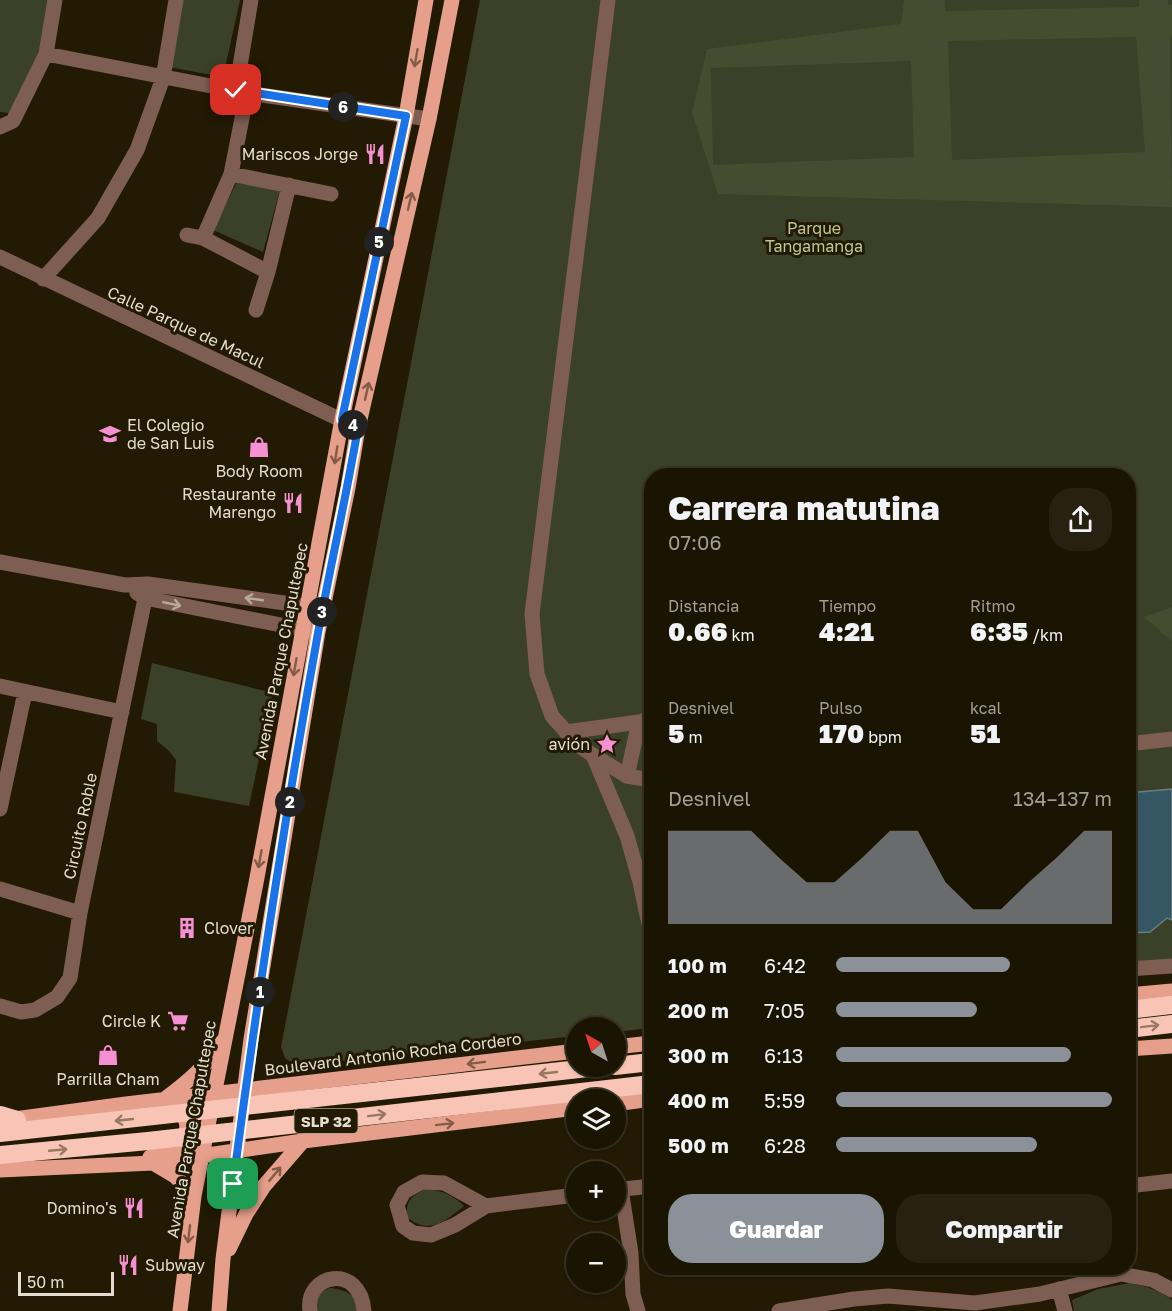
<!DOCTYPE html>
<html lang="es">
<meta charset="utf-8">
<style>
body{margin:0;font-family:"Golos Text",sans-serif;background:#272111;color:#f1f3f6;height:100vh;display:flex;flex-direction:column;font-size:22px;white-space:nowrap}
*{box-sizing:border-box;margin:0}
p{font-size:20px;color:#9f9e99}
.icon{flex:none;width:33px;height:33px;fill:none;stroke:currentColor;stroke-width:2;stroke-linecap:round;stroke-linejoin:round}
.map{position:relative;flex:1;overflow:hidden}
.drawer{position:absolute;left:644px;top:468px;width:492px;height:807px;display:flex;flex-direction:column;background:#1a1402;border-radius:24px;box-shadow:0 2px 4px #0004,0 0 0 2px #383324}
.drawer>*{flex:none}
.needle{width:39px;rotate:321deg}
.buttons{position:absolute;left:566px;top:1017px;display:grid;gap:12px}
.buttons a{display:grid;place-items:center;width:60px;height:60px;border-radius:50%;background:#1a1402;box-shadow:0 2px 4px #0004,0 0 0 2px #383324;font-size:30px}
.scale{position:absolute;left:18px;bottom:15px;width:96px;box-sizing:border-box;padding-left:6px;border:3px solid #e2ddce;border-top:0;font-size:16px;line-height:21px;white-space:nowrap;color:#e2ddce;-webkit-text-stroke:4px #221a02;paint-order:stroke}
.pin{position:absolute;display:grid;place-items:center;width:51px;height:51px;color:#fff;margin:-26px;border-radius:12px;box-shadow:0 3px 9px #0006}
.km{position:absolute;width:30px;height:30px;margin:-15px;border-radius:50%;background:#222;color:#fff;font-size:16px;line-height:30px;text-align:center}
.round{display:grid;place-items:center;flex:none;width:63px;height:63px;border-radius:24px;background:#272111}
.summary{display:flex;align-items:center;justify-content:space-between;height:102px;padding:0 24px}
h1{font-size:33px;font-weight:800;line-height:45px}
.metrics{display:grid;grid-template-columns:repeat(3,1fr);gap:9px;height:102px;padding:6px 24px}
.metrics div{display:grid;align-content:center}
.metrics b{font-size:26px;font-weight:800}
.metrics small{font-size:16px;font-weight:400}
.metrics p{font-size:16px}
.chart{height:168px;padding:12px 24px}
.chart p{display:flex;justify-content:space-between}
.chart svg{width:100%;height:108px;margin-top:6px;fill:#8c9099;opacity:.7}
.cta{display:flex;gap:12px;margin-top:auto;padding:12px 24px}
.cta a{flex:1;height:69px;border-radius:24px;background:#8c9099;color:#fff;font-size:24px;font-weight:800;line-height:69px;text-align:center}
.cta a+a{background:#272111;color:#f1f3f6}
ul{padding:0 24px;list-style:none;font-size:20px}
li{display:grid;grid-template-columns:96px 72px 1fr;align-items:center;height:45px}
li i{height:15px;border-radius:8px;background:#8c9099}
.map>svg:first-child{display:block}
</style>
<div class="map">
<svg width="1172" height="1311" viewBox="0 0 1172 1311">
<rect width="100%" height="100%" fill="#221a02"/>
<!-- green -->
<path fill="#3b4128" d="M0,0H49L45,48L9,113L0,112Z
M181,0H240L223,77L169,67Z
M480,0H1172V971L1128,976V476H651V1028L615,1032V1028H576V1036L296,1066L285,1058L281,1047Z
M240,176L281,186L263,252L213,230Z
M152,663L273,693L249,806L174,792L176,760L169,751L157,741V724L141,719Z
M425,1189C442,1191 452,1194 464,1206C445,1221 429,1236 407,1217C406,1199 411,1198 425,1189Z
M1130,1283C1145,1286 1160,1290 1172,1300V1311H1074L1072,1300L1098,1289Z
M330,1288C346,1289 357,1296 361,1311H315V1305L321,1292Z"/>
<!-- forest -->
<path fill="#464c30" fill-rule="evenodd" d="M904,0H945V11L1139,7V0H1168V5H1172V36L1170,37L1172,207L718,194L692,112L707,49L901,24ZM1136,37L1145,152L952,160L948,41ZM911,61L914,157L713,165L711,68Z
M1172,607V641L1144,617Z"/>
<!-- water -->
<path fill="#345763" stroke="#687f83" stroke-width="1.5" d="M1172,789V920L1167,918L1150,932L1128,933V793Z"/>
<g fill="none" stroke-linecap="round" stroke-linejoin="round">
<!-- minor -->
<path stroke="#7e5d53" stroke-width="15" d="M608,0L532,614L537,674L552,716L579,746L593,755L627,776L651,780
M46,54L247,93L429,119
M236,90L251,0
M0,127L13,121L46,54L55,0
M231,174L331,194
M187,235L203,238L268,272
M203,238L231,174L247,93
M0,257L358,428
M43,279L98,218L137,150L163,78L176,0
M256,310L268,272L289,185
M0,562L125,585L148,584L320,608
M137,593L145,598L316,632
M0,686L122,712
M566,732L639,722L651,718
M1128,744L1172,739
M593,755L627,836L640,882L651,934
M627,776L639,722
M0,809L25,692
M0,889L80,913
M1128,969L1172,966
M0,1006L21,1012L35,1010L57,997L70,978L80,913L148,584
M1128,1186L1172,1181
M621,1189L631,1253L633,1294L638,1311
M615,1190L651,1186
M486,1206L444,1183L422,1182L404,1192L397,1205L403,1226L413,1233L431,1235L455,1225L486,1206L576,1195
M1059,1289L1065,1311
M310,1311C304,1274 360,1262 364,1311
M779,1311L854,1299L888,1296L975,1303L1040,1294L1121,1274L1153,1280L1172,1290"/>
<!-- major -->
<path stroke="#e59f8b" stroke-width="15" d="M1128,995L1172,991
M615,1047L651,1043
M1128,1049L1172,1046
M166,1098C189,1081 207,1065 223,1041
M615,1104L651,1099
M7,1120L126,1104L576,1051
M150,1157C158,1154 167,1152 173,1148C190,1138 192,1118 175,1109
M153,1163L175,1176L194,1196
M0,1170L153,1163L303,1141L576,1108
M229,1249L246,1214L264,1186L303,1141
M180,1311L194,1196L256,883L342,419L406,116L426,0
M219,1311L223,1259L251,1039L318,632L348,488L358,428L429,119L452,0"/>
<!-- highway -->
<path stroke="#f7c4b5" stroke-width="18" d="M1128,1010L1172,1005
M1128,1029L1172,1024
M615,1066L651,1062
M0,1115L17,1120"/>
<!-- highway-bridge -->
<path stroke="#f7c4b5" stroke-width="18" d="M0,1133L606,1066
M0,1155L148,1141L651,1084"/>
</g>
<!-- one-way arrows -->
<defs><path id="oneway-shaft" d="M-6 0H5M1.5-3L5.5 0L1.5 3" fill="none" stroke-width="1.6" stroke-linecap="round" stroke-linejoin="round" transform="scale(1.5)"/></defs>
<g stroke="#845c46">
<use href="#oneway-shaft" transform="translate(416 58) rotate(100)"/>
<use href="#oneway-shaft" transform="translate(410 201) rotate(-77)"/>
<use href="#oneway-shaft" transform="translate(367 391) rotate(-77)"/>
<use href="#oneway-shaft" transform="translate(336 455) rotate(99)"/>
<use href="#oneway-shaft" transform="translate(295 667) rotate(100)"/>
<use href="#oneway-shaft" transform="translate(260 859) rotate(100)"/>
<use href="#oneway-shaft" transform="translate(476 1063) rotate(173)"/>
<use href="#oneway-shaft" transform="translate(445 1124) rotate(-7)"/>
<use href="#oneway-shaft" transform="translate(275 1174) rotate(-50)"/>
<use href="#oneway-shaft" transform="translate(189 1234) rotate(97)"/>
</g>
<g stroke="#baaa9d">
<use href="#oneway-shaft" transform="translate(254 599) rotate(-172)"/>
<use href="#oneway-shaft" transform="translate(172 604) rotate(12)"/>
</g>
<g stroke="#977864">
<use href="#oneway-shaft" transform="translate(1150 1026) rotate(-7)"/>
<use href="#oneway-shaft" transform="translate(548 1073) rotate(174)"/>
<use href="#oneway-shaft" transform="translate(377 1115) rotate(-7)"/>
<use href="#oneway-shaft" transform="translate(124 1120) rotate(174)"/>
<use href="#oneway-shaft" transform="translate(58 1150) rotate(-5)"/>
</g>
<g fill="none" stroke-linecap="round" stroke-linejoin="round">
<defs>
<path id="route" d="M233,1184C257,999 285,816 318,633C331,564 346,497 358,428L342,419L406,116L236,90"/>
</defs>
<!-- route casing -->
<use href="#route" stroke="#fff" stroke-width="12"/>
<!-- route -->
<use href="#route" stroke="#1a73e8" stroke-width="8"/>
</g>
<!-- icons -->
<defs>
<symbol id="restaurant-bare" viewBox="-9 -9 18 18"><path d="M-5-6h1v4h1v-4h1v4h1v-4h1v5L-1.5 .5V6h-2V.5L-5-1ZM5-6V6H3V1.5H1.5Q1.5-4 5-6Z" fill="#f591d2" stroke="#221a02" stroke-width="2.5" paint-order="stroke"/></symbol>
<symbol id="university-bare" viewBox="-9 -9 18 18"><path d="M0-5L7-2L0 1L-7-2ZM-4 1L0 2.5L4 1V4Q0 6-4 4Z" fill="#f591d2" stroke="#221a02" stroke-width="2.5" paint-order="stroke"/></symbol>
<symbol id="shop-bare" viewBox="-9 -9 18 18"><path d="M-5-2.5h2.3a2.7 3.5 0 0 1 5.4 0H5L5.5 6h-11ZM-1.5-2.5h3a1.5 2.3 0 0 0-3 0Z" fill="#f591d2" stroke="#221a02" stroke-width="2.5" paint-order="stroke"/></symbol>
<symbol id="sight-bare" viewBox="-9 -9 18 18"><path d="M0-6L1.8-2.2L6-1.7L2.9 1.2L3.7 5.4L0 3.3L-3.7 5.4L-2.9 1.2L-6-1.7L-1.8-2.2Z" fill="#f591d2" stroke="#221a02" stroke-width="2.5" paint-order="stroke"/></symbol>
<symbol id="building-bare" viewBox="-9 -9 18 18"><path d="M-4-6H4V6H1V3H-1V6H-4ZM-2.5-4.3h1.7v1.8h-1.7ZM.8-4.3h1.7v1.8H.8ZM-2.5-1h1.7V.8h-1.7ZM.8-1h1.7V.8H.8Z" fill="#f591d2" stroke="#221a02" stroke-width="2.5" paint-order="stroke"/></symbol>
<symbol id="supermarket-bare" viewBox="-9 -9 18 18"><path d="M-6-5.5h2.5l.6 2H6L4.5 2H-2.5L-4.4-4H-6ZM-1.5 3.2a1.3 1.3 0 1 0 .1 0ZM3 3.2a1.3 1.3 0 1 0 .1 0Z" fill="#f591d2" stroke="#221a02" stroke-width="2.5" paint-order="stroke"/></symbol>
</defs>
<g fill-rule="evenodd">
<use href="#restaurant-bare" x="360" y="139" width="30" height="30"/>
<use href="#university-bare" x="95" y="419" width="30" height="30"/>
<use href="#shop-bare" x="244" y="432" width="30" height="30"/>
<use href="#restaurant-bare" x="278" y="488" width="30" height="30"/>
<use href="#sight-bare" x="592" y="729" width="30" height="30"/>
<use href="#building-bare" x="172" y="913" width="30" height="30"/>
<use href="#supermarket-bare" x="163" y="1006" width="30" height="30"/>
<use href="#shop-bare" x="93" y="1040" width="30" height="30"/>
<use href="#restaurant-bare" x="119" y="1193" width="30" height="30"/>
<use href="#restaurant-bare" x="113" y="1250" width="30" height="30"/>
</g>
<g text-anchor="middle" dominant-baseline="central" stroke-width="6" stroke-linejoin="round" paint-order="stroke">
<!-- shield labels -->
<rect fill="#221a02" stroke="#a8a291" stroke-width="1.5" x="294.5" y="1109" width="63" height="24" rx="4.5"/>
<g font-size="15" font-weight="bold" fill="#e2ddce">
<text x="326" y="1121">SLP 32</text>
</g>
<!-- poi labels -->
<g font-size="16" fill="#e2ddce" stroke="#221a02" text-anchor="end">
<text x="358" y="154">Mariscos Jorge</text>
<text x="127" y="425" text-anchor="start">El Colegio<tspan x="127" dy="18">de San Luis</tspan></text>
<text x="259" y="471" text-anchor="middle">Body Room</text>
<text x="276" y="494">Restaurante<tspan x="276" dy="18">Marengo</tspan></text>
<text x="590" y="744">avión</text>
<text x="204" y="928" text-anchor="start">Clover</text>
<text x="161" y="1021">Circle K</text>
<text x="108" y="1079" text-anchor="middle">Parrilla Cham</text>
<text x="117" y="1208">Domino's</text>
<text x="145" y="1265" text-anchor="start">Subway</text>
</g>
<!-- park labels -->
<g font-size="16" fill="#bbc892" stroke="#221a02">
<text x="814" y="228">Parque<tspan x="814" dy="18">Tangamanga</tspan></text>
</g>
<!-- street labels -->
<g font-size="16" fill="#e2ddce" stroke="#221a02">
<text transform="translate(186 327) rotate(25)">Calle Parque de Macul</text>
<text transform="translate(281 651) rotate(-79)">Avenida Parque Chapultepec</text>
<text transform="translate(80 826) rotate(-78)">Circuito Roble</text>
<text transform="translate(393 1054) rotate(-7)">Boulevard Antonio Rocha Cordero</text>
<text transform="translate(191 1129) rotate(-80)">Avenida Parque Chapultepec</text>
</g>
</g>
</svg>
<div class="buttons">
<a><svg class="needle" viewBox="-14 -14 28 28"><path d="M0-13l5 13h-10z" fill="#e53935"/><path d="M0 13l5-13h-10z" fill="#9f9e99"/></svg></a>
<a><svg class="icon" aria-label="layers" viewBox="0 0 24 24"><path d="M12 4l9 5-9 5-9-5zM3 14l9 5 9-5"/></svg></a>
<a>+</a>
<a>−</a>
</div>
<div class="scale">50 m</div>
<div class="pin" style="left:233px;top:1184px;background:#1e9e55"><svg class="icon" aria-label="arrive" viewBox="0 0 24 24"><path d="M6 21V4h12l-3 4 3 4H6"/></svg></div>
<div class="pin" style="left:236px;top:90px;background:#d93025"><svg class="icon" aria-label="check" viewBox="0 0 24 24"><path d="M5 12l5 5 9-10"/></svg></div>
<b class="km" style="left:260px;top:992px">1</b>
<b class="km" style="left:290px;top:802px">2</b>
<b class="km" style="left:322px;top:612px">3</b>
<b class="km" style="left:353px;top:425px">4</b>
<b class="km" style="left:379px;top:242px">5</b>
<b class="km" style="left:343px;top:107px">6</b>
<section class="drawer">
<div class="summary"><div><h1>Carrera matutina</h1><p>07:06</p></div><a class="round"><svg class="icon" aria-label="share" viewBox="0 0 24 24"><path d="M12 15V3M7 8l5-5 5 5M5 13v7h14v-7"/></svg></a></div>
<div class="metrics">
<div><p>Distancia</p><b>0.66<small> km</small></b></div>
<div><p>Tiempo</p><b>4:21</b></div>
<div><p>Ritmo</p><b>6:35<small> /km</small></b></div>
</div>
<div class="metrics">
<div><p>Desnivel</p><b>5<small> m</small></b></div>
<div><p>Pulso</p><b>170<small> bpm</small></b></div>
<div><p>kcal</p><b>51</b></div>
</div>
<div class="chart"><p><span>Desnivel</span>134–137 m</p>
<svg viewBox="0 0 160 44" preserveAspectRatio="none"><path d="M0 44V6L10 6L20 6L30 6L40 17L50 27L60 27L70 17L80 6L90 6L100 27L110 38L120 38L130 27L140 17L150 6L160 6V44z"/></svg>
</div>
<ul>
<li><b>100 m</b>6:42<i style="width:63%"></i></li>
<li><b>200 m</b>7:05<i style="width:51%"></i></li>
<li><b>300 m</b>6:13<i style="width:85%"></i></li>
<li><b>400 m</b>5:59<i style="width:100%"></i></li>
<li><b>500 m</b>6:28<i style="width:73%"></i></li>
</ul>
<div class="cta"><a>Guardar</a><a>Compartir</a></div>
</section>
</div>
